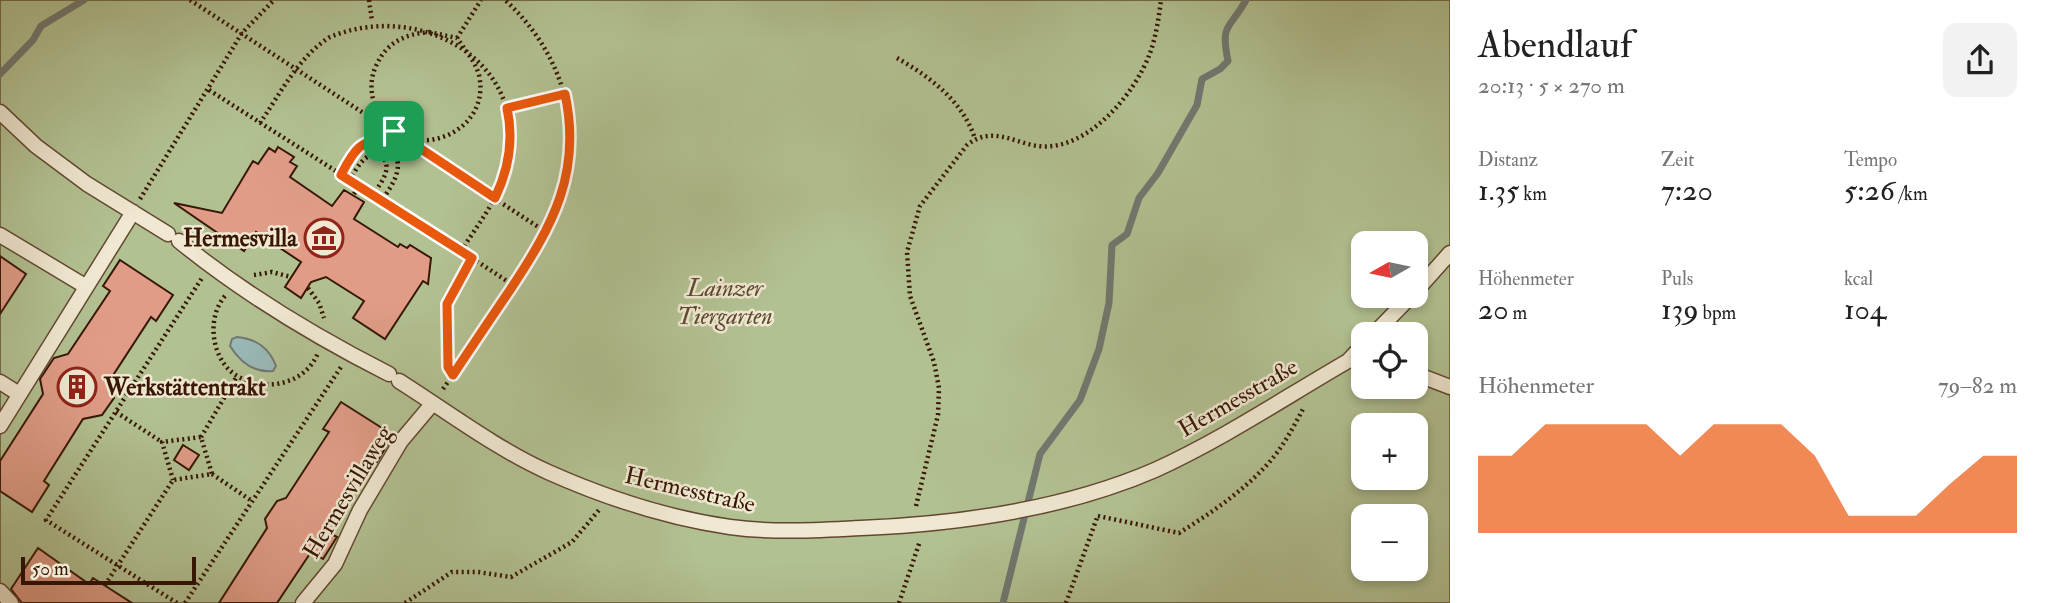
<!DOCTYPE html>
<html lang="de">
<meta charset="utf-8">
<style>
body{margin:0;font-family:"IM FELL Double Pica",serif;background:#f2f2f2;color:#222;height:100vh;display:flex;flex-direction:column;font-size:26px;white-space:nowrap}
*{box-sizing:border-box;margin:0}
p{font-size:23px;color:#767676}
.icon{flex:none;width:38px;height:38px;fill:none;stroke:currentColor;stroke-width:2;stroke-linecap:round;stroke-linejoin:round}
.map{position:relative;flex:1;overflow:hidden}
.side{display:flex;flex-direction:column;background:#fff;width:595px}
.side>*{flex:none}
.needle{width:46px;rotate:261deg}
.tools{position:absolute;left:1351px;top:231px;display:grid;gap:14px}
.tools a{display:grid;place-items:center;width:77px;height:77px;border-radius:14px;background:#fff;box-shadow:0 4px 10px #0003;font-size:35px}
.scale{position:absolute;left:21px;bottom:18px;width:175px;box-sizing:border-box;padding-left:7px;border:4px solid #371704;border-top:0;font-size:19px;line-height:24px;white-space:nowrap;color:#371704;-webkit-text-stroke:5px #f0e8d2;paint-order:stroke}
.pin{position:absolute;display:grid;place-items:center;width:60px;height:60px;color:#fff;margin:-30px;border-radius:14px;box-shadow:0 4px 10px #0006}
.round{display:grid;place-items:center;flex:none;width:74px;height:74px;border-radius:14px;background:#f2f2f2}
.head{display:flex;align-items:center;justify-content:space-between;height:119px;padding:0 28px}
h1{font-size:38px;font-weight:600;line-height:52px}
.metrics{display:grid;grid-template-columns:repeat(3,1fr);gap:10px;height:119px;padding:7px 28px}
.metrics div{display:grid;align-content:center}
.metrics b{font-size:30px;font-weight:600}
.metrics small{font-size:19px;font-weight:400}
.metrics p{font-size:19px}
.chart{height:196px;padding:14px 28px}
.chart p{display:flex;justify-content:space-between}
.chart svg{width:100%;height:126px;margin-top:7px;fill:#ea580c;opacity:.7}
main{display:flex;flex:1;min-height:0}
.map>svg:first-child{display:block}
</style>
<main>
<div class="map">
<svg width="1450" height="603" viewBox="0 0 1450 603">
<rect width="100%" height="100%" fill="#e8dbb9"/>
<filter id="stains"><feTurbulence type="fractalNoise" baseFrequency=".00286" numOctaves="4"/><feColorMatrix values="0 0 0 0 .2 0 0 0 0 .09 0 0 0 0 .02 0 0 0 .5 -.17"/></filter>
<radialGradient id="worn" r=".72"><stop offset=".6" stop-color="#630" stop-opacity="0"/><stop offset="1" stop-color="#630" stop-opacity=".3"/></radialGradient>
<!-- green -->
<path fill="#b2c192" stroke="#746c4b" stroke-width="2" fill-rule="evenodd" d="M0,0H1450V603H0ZM1363,243H1416V296H1363ZM1363,334H1416V387H1363ZM1363,425H1416V478H1363ZM1363,516H1416V569H1363Z"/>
<!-- water -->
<path fill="#99b9b8" stroke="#727870" stroke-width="2" d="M237,337C257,339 269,348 276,366L273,371C254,373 240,362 230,346L232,339Z"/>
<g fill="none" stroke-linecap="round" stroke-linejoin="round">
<!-- stream -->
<path stroke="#727870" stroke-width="7" d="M0,74L33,40L41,26L84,0
M1003,603L1040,454L1080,400L1099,349L1109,303L1112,245L1127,234L1139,198L1158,173L1197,105L1202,79L1220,69L1228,61C1220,22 1230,30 1246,0"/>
</g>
<!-- building -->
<path fill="#e09c87" stroke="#371704" stroke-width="2" d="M278,147L294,157L290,162L297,166L290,177L332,206L344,190L364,202L354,219L398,247L400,244L407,248L410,245L431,258L428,284L423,281L385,339L353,318L364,301L326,277L311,282L301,298L285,287L301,262L256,232L244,251L174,203L222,213L253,161L258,164L269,148L275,152Z
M0,256L26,274L0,314Z
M120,260L173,295L156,321L151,317L110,380L114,398L102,415L83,419L44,481L49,485L32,512L0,491V461L43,394L40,379L54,358L68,354L110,291L103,286Z
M341,402L393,435L377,462L371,459L325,531L337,537L335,540L323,559L311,552L277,603H219L267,528L265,519L277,501L286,498L329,432L323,429Z
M183,445L199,455L189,470L174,460Z
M38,548L89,584L93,578L132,603H22L11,589Z"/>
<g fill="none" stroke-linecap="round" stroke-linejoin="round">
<defs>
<path id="lane" d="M0,112L36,146L87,184L168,234
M0,235L85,286
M179,241C243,293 316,337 389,374
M1416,291L1450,253
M1374,334L1411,296
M1416,374L1450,387
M399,381C448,412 495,448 548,472C604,497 668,518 730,527C774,533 817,530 861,528C959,524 1065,509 1155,470C1223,439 1284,398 1348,361L1363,345
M0,382L19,394
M0,426L133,212
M0,591L11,603
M303,603L335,564L360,510L401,441L433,403"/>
</defs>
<!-- lane casing -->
<use href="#lane" stroke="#634831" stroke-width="17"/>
<!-- path -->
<path stroke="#371704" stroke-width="4.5" stroke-dasharray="2 3.5" stroke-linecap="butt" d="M190,0L546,232
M369,0L372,21
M429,32L457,38C465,50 475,61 479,75C493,139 397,168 375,106C370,92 370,77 377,64C387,42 406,34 429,32Z
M457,38L481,0
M897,58C930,77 963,101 975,139
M209,90L472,258L447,304L448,367L453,375
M507,108L565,94
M260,123C280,94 299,56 330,37C420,0 529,61 508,163C502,195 478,224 461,251
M386,145L395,131
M341,175C346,166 351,153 359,147C377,133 403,150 397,172C395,182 387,192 382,201
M349,180C358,168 364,151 381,155C394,168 381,182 373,195
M354,194L359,186
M140,199L242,33L274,0
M472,258L513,285
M254,275L272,272L291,277
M308,288L319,303L324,318
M225,296C205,319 212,363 239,377C268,392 305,384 318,353
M443,389C465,358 485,327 506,296C527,264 552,231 563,194C584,122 560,50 505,0
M116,412L162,442
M201,437L237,376
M212,474L252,501
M916,506L938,415L939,388L934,362L910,296L907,252L920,206L967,145C992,125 1014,143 1038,146C1087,152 1135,94 1150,53C1156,37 1159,16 1161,0
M1098,516L1179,533C1208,515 1239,494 1263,469C1280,452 1292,430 1303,409
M105,585L173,480L212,474L201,437L162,442L173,480
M177,603L46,520L202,278
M185,603L341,367
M405,603L452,572H478L511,577L572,542L599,510
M899,603L920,541
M1066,603L1098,515"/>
<!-- lane -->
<use href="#lane" stroke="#f0e8d2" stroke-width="14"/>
</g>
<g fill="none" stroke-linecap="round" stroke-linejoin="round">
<defs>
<path id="route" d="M565,94C582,173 553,225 510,290C491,318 472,346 453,375L448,367L447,304L472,258L341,175C351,156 362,133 386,145L394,131L495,198C509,169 514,140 507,108Z"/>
</defs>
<!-- route casing -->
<use href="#route" stroke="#fff" stroke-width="14"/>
<!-- route -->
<use href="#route" stroke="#ea580c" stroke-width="9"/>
</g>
<!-- icons -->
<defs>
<symbol id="museum-ring" viewBox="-11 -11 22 22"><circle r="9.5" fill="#f0e8d2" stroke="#8f2418" stroke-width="1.5"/><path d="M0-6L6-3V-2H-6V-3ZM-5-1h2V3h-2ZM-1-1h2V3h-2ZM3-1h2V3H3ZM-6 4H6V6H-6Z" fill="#8f2418"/></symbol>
<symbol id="building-ring" viewBox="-11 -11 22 22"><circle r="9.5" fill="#f0e8d2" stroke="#8f2418" stroke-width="1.5"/><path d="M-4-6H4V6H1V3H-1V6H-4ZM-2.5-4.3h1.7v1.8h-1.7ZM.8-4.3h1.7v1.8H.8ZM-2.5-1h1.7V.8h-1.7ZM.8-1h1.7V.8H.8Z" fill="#8f2418"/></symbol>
</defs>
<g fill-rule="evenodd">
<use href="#museum-ring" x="302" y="216" width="44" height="44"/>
<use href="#building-ring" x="55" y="365" width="44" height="44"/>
</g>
<g text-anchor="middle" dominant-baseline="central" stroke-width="5" stroke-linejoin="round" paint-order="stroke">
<!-- poi labels -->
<g font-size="24" font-weight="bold" fill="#371704" stroke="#f0e8d2" text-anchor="end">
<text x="297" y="238">Hermesvilla</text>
<text x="104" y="387" text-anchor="start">Werkstättentrakt</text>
</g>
<!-- park labels -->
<g font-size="24" font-style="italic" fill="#5c4a2f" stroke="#f0e8d2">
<text x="725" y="288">Lainzer<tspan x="725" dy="28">Tiergarten</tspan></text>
</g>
<!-- street labels -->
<g font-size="24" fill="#371704" stroke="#f0e8d2">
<text transform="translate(1238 398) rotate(-30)">Hermesstraße</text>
<text transform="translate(690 490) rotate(13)">Hermesstraße</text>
<text transform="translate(348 492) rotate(-59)">Hermesvillaweg</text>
</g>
</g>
<rect width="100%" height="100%" filter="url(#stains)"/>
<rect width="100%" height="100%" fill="url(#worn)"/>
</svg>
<div class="tools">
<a><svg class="needle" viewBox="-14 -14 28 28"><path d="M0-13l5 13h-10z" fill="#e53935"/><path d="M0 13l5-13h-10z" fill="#767676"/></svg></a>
<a><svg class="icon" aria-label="locate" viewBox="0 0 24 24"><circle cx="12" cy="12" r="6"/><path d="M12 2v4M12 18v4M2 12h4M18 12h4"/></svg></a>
<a>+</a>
<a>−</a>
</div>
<div class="scale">50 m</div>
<div class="pin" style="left:394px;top:131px;background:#1e9e55"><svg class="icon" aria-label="arrive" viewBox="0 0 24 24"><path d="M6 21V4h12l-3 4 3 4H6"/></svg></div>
</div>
<section class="side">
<div class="head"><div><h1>Abendlauf</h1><p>20:13 · 5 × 270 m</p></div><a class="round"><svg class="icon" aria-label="share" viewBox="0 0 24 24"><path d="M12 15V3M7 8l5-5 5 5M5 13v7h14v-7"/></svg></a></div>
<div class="metrics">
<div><p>Distanz</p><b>1.35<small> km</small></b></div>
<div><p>Zeit</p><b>7:20</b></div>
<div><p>Tempo</p><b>5:26<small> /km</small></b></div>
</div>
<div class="metrics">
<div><p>Höhenmeter</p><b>20<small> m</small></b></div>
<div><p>Puls</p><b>139<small> bpm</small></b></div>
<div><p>kcal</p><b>104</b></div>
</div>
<div class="chart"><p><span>Höhenmeter</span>79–82 m</p>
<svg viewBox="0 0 160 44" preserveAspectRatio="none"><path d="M0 44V17L10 17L20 6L30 6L40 6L50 6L60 17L70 6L80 6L90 6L100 17L110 38L120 38L130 38L140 27L150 17L160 17V44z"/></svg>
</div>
</section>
</main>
